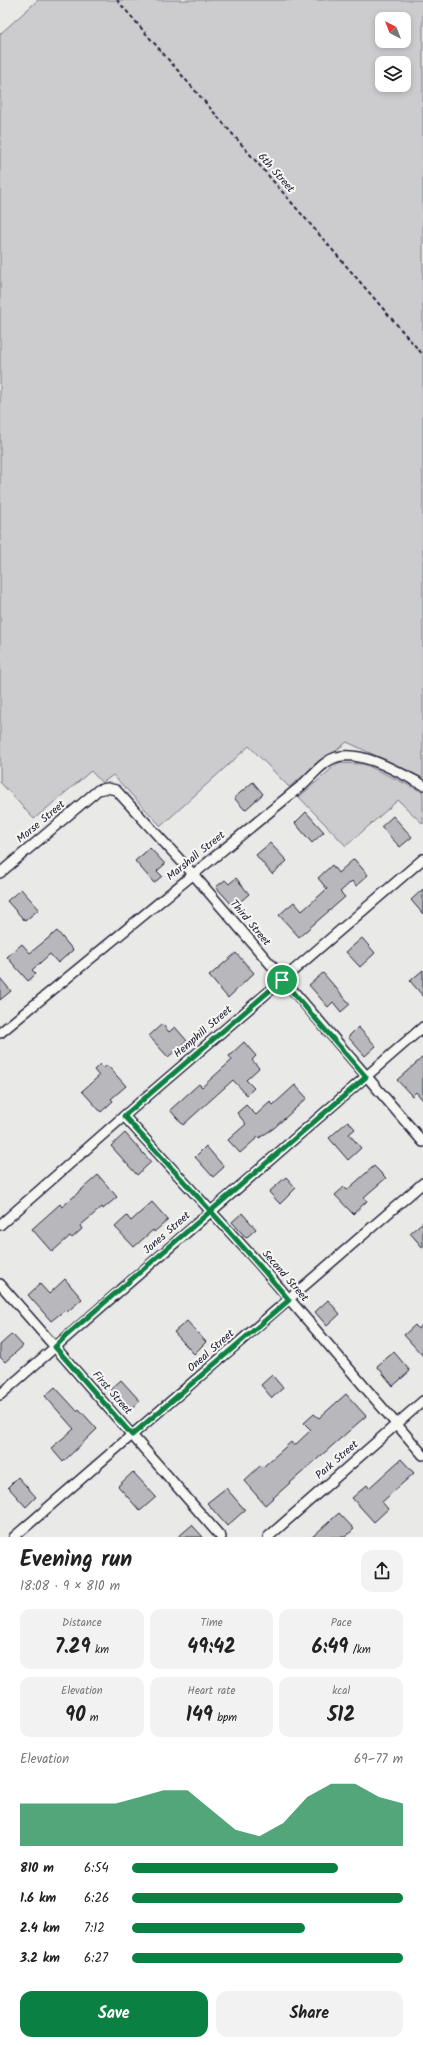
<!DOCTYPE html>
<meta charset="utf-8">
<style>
body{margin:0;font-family:Kalam,sans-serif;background:#f2f2f2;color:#222;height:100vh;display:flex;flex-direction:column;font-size:15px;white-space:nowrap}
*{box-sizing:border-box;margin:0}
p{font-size:13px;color:#767676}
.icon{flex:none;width:22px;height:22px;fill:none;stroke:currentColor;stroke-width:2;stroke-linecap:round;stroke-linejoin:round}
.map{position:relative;height:1537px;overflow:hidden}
.side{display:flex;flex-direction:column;background:#fff;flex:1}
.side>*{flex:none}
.needle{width:26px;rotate:318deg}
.fabs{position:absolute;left:375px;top:12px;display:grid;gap:8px}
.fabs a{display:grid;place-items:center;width:36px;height:36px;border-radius:8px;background:#fff;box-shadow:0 2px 6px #0003;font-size:20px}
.pin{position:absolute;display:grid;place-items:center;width:34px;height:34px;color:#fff;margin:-17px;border:2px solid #fff;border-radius:50%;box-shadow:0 1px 4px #0007}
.round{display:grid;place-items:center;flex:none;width:42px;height:42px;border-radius:12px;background:#f2f2f2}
.head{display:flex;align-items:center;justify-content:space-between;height:68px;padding:0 20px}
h1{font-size:22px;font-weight:700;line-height:30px}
.figures{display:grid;grid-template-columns:repeat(3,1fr);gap:6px;height:68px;padding:4px 20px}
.figures div{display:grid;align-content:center;border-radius:10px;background:#f2f2f2;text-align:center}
.figures b{font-size:20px;font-weight:700}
.figures small{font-size:11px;font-weight:400}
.figures p{font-size:11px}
.chart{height:112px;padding:8px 20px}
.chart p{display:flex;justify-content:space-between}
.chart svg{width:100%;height:72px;margin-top:4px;fill:#0b8043;opacity:.7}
.primary-button{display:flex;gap:8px;margin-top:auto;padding:8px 20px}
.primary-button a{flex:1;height:46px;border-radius:12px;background:#0b8043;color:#fff;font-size:16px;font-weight:700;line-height:46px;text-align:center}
.primary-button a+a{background:#f2f2f2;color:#222}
ul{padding:0 20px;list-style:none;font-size:13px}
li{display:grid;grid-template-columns:64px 48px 1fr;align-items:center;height:30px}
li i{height:10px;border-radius:5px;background:#0b8043}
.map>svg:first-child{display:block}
</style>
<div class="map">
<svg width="423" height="1537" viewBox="0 0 423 1537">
<rect width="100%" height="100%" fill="#e9e9e7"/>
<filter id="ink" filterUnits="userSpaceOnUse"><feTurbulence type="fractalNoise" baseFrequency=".025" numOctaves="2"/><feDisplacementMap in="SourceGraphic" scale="8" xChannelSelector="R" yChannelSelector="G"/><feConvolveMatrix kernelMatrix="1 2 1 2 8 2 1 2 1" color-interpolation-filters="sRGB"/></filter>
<g filter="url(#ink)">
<!-- green -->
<path fill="#ccccce" stroke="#777784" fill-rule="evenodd" d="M38,0H423V778L347,742L289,787L249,746L161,826L113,775L102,783L91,771L34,819L0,782V34ZM382,19H404V41H382ZM382,63H404V85H382Z
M338,763L364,764L423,792V824L398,800L346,846L299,797Z"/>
<!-- building -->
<path fill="#b8b8bc" stroke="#22223b" d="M253,782L263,794L245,810L234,798Z
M306,812L324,832L312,843L295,823Z
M393,816L412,837L400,847L381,827Z
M270,843L287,861L272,874L256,855Z
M150,848L165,864L157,871L162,876L154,883L135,861Z
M354,859L368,875L356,886L352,881L340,892L345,897L299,937L279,915L294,902L302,911L327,889L318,878L332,865L338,873Z
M236,878L249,894L234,907L216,887L225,880L229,884Z
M21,889L39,909L25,921L7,901Z
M423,889V914L411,900Z
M57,931L73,950L58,963L50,954L32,970L36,974L28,981L7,957L22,944L30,953Z
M362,938L375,953L360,967L346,952Z
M236,953L254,973L228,998L209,976Z
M423,970V996L410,981Z
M323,973L350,1004L341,1012L333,1002L328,1007L309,985Z
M0,978L11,991L0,1000Z
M162,1024L169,1032L175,1027L187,1041L168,1057L149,1036Z
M358,1027L376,1046L365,1056L348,1037Z
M244,1042L256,1056L252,1060L259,1068L246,1080L254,1088L247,1095L233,1080L183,1125L170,1110L199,1084L202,1087L232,1060L229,1056Z
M423,1057V1100L416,1092L412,1096L397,1080Z
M100,1064L104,1068L107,1065L126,1086L111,1099L113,1101L101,1112L82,1091L99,1076L94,1070Z
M295,1085L307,1098L274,1128L259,1138L258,1137L240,1153L228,1140L246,1124L237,1113L246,1105L256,1115L270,1102L273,1105Z
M348,1121L355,1129L349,1134L361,1148L348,1160L329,1138Z
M125,1133L151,1162L137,1175L111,1146Z
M206,1146L224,1167L213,1177L195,1157Z
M374,1166L386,1178L364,1197L367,1201L353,1214L335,1195L344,1187L347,1190Z
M98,1175L117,1197L103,1209L102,1207L80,1226L82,1229L72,1238L70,1236L52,1252L32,1229L60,1204L62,1207Z
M286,1177L296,1188L280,1204L269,1192Z
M152,1202L168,1220L154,1232L153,1230L134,1247L115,1227L127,1216L131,1221Z
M242,1213L256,1229L246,1238L232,1222Z
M423,1222V1248L410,1233Z
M65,1279L82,1299L67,1312L65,1310L51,1321L28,1295L40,1284L49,1294Z
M328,1300L340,1314L327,1326L315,1312Z
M187,1321L206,1342L194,1354L174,1332Z
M423,1324V1356L404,1335L415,1325L418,1329Z
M12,1334L23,1346L5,1362L0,1357V1345Z
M394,1352L410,1371L393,1386L377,1366Z
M272,1375L283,1388L272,1398L261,1385Z
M121,1380L140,1401L129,1411L110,1390Z
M55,1387L77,1411L79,1409L97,1429L63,1462L51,1448L74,1429L45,1396Z
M346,1394L366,1416L265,1505L244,1481L261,1465L263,1467L291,1442L294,1446L311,1430L304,1423L314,1414L319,1418Z
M401,1459L414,1473L382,1502L388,1509L374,1522L352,1498L367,1485L369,1488Z
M133,1472L156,1497L140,1511L118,1486Z
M18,1477L36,1497L26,1507L8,1487Z
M226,1488L245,1510L227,1526L207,1503Z
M339,1513L354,1529L345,1537H312Z
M192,1525L203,1537H178Z"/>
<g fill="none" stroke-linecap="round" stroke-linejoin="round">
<defs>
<path id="street" d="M0,873L98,790L107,788L116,790L193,874L423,1142
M0,1033L301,786C311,777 324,760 337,757C363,750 400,773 423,785
M124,1116L260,1265L423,1455
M0,1225L124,1116L423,859
M0,1284L221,1537
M0,1395L423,1027
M14,1537L423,1183
M268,1537L423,1401"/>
</defs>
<!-- street casing -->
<use href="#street" stroke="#22223b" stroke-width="12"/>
<!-- path -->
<path stroke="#22223b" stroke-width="2" stroke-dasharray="4 3" stroke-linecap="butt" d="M117,0L423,355"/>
<!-- street -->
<use href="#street" stroke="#f6f6f2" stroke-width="9"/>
</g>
</g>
<g fill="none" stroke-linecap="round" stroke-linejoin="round" filter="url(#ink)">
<defs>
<path id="route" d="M282,980L366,1077L67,1335L55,1347L132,1435L289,1300C236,1237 179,1177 124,1116L282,980"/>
</defs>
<!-- route casing -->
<use href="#route" stroke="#fff" stroke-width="8"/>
<!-- route -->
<use href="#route" stroke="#0b8043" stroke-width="5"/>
</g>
<g text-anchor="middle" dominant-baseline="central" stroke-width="4" stroke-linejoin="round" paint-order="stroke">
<!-- street labels -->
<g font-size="11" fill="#22223b" stroke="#f6f6f2">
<text transform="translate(276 173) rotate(49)">6th Street</text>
<text transform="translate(41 822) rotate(-40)">Morse Street</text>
<text transform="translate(196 856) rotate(-39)">Marshall Street</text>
<text transform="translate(250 923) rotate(50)">Third Street</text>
<text transform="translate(203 1032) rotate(-41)">Hemphill Street</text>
<text transform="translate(167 1233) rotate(-41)">Jones Street</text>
<text transform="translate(285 1276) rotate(49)">Second Street</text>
<text transform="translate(211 1351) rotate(-41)">Oneal Street</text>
<text transform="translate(112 1393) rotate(49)">First Street</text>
<text transform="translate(337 1460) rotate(-41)">Park Street</text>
</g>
</g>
</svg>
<div class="fabs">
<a><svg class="needle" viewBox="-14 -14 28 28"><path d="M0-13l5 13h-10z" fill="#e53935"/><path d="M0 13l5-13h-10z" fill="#767676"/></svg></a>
<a><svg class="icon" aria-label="layers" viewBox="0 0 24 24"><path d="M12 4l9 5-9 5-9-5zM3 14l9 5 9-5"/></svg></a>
</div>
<div class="pin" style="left:282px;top:980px;background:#1e9e55"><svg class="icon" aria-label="arrive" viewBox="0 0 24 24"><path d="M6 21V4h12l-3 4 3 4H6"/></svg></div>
</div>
<section class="side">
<div class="head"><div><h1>Evening run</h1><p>18:08 · 9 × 810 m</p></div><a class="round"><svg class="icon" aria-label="share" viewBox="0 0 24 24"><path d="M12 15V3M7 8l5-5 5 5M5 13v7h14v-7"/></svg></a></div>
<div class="figures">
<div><p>Distance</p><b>7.29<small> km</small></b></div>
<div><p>Time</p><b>49:42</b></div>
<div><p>Pace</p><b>6:49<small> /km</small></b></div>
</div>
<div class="figures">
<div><p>Elevation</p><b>90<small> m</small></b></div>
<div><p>Heart rate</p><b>149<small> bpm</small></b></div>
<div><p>kcal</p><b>512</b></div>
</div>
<div class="chart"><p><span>Elevation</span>69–77 m</p>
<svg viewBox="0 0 160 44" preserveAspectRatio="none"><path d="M0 44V18L10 18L20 18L30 18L40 18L50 14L60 10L70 10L80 22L90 34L100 38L110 30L120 14L130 6L140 6L150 14L160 18V44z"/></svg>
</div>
<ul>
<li><b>810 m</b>6:54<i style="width:76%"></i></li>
<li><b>1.6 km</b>6:26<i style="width:100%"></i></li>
<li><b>2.4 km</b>7:12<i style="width:64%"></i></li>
<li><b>3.2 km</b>6:27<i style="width:100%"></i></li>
</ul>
<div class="primary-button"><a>Save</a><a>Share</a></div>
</section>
